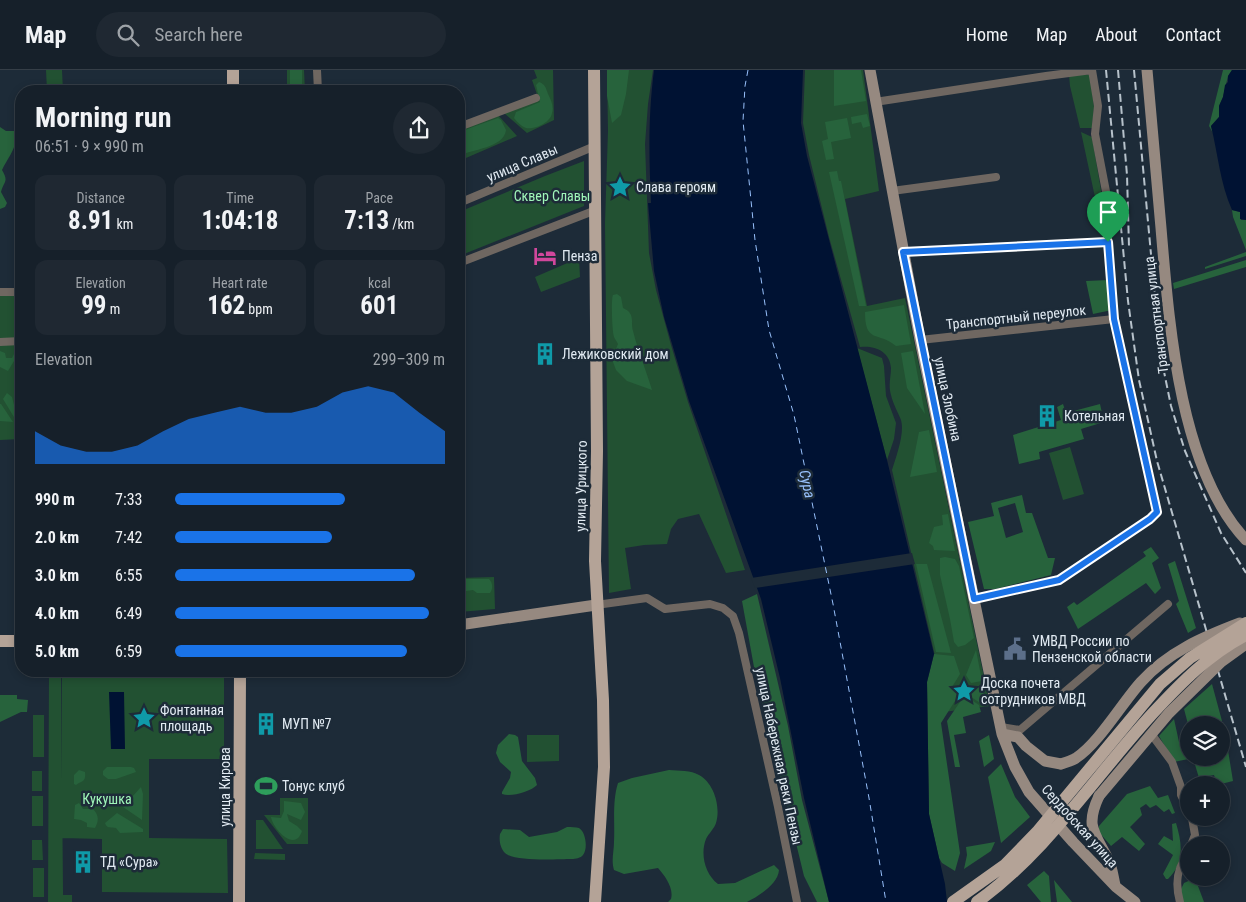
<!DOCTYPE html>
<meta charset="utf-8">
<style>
body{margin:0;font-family:"Roboto Condensed",sans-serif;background:#1f2832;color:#f1f3f6;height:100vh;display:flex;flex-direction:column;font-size:19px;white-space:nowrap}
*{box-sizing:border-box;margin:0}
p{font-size:16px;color:#9ea3a8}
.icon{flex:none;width:28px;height:28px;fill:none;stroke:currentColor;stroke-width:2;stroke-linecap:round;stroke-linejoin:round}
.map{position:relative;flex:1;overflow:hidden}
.side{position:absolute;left:15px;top:15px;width:450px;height:592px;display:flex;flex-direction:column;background:#16202a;border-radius:20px;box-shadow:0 2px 8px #0003,0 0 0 1px #353e47}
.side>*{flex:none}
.buttons{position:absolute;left:1180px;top:646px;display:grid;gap:10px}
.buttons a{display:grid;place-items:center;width:50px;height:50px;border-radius:50%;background:#16202a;box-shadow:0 2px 8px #0003,0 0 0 1px #353e47;font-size:25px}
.pin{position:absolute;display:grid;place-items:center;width:42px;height:42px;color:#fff;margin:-51px -21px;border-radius:50% 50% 50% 0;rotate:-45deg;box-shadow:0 0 5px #0007}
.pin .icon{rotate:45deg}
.round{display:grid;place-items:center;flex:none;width:52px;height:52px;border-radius:26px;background:#1f2832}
.summary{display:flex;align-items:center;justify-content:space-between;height:85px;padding:0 20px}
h1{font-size:28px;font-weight:700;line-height:38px}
.figures{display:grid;grid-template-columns:repeat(3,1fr);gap:8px;height:85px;padding:5px 20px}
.figures div{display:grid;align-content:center;border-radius:12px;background:#1f2832;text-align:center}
.figures b{font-size:25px;font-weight:700}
.figures small{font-size:14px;font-weight:400}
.figures p{font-size:14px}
.chart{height:140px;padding:10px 20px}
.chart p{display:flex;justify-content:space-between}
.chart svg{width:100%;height:90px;margin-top:5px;fill:#1a73e8;opacity:.7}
ul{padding:0 20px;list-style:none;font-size:16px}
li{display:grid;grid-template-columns:80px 60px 1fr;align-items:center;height:38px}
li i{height:12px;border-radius:6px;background:#1a73e8}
header{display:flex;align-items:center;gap:30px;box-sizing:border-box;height:70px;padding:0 25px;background:#16202a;border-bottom:1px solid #353e47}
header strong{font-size:24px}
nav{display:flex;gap:28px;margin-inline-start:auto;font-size:18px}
.search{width:350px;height:45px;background:#1f2832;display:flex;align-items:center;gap:12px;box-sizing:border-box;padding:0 18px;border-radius:28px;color:#9ea3a8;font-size:19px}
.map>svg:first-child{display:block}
</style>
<header>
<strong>Map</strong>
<div class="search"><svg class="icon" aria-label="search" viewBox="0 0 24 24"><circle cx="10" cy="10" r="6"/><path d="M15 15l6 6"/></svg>Search here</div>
<nav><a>Home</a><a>Map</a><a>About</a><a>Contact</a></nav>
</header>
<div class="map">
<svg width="1246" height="832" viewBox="0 0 1246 832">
<rect width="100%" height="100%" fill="#1d2b38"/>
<!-- green -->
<path fill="#225132" d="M46,0H62L63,21H47Z
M287,0H304L305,21H287Z
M534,0H553L554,50L527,63L504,43L539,30L532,10L537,8Z
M607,0H653L648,34L645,74L649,183L656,220L671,275L688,332L745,500L726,503L699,444L678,449L671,459L667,474L644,475L625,478L631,519L609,523L605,153L608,61Z
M805,0H863L879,121L845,129L867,236L905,228L990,636L928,644L935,586L892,400C896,387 905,363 901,350C898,342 893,334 891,325C888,315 891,307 891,298C890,281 874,275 860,277L829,167L809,85L803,53Z
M1083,4L1090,5L1094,37L1092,58H1080L1070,16L1069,5Z
M498,45L517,66L459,91V60Z
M1081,62L1092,67L1105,144L1099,146Z
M584,91V136L459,186V142L545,106Z
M579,188L580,207L541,222L535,207Z
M0,225H21V369L0,370Z
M857,278L882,288L884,296L886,326L896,353L894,369L887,390Z
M1070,377L1084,424L1063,430L1049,383Z
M494,507L495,539L459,542V508Z
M49,601H61L63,820V825H72V832H48Z
M62,601H224V689H149V768L227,769L228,823L102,822V769L62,768Z
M33,645H44V687H33Z
M527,665H559V691L527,692Z
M32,701H42V721H32Z
M32,726H43V756H32Z
M280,728H308V774H287L264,745H280Z
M256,750H263L283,779H256Z
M32,770H42L43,790H32Z
M255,783L285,784V790L254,789Z
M33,798H44V827H33Z"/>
<!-- forest -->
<path fill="#27633c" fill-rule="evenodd" d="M290,0H302V21H290Z
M607,0H629L626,24L621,45L612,53L607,26Z
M834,0H861L866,31L834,36Z
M1223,0H1232L1228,6L1223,27L1219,36V47L1211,56L1213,63L1209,56Z
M539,12C545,14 546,18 548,24C551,30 554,36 552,43C551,52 535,60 526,58C521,56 517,52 514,48L516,42L540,32L536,15Z
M867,44L870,56L863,58L861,52L852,54L851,47Z
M498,48L501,50L506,60C504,78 472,79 459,86V62Z
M847,48L851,68L831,72L834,89L826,90L822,71L828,69L825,52Z
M0,57L6,61H14C20,75 8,87 2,100C9,112 4,111 1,122L7,133L5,137L0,139Z
M837,101L839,111H841L866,236H859L829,102Z
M1232,140L1240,142L1241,150H1246V180L1233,147Z
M1246,182V186L1205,199V197Z
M1246,190V197L1174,219L1173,213Z
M1109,210L1112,240L1093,244L1086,211Z
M617,224L621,227L623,238C627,240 629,241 631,245C633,251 631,255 633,261C638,281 646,300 652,320L627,311L616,300L613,292V286L618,274C617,272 615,269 614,267C612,261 611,229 613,225Z
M904,235L911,274L896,276C878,261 865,274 865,242Z
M0,281L5,283L6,288H12L14,284L17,286L8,301L0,297Z
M913,281L925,344L907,318L901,283Z
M7,323L12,327L14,335L16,338L21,337L20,357L3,329Z
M0,334H1L13,352L0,351Z
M1063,334L1066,343L1100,334L1104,352L1081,359L1084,369L1039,382L1040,389L1019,394L1013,365L1061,350L1057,337Z
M929,360L937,402L910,407L919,362Z
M1022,425L1026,443H1032L1048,488H1055L1051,505L995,519H984L968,452L994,446L991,433ZM1015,433L1023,462L1006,468L998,438Z
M948,444L955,481L934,480L933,476L929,473L934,457L943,455L942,445Z
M1151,477L1159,488L1152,493L1161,518L1155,524L1146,513L1078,559L1067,537L1074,532L1077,535L1146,486L1143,482Z
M945,487L955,489L959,496L974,568L965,575L958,577L954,572L950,549L940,505V488Z
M1175,491L1196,558L1188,563L1176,534L1179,531L1168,494Z
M916,494H927L951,583L936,582Z
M459,509H489C493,513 493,519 490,523H477L473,520L459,522Z
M757,524L788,656L802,730L829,832H817L804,806L756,608L742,531Z
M976,580L982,611L971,613L966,605Z
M934,584L954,586L960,604L952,617L960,623L941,653L960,783L955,801L942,793L939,788L929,744L927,612Z
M1212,614L1222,651L1215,652V655H1189V658L1184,639Z
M982,617L986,633L982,634L971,627L970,619Z
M0,625H17V629L28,630L27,642H21L0,652Z
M967,627L979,635L981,642L963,647L966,663L954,665L960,697H955L947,651L962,629Z
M1174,649L1179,672L1189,669V688H1221V669L1226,668L1233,711L1217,715L1214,705L1199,708L1193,688L1174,692L1159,666Z
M509,664L515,665L518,667L522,691L535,708L537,715C530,722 511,727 502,724V722L510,708L511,702L500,692L496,683L498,675Z
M989,665L994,689L984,697L979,671Z
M1001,694L1015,727L1030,747L1001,773L988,707Z
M107,697H131L134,698L136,702L116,709H108L103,705V701Z
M79,700L85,702C86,712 83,710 76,715L74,714V705Z
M669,700C679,701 691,700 699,705C714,713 721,737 716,753C714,759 709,763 706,769C700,784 705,804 718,814L735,813L774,795L779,800C778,814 759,826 747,832H668L671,829C674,818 665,806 658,798L624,804L614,800C611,790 614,782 614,772C615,753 612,732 618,713L632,708Z
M1150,716L1158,728L1168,725L1175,743L1172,744L1169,739L1164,742L1156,735L1150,738L1146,734L1140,738L1142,745L1130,757L1145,774L1139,781L1122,767L1111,776L1098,761L1099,756L1127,724Z
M141,717L143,724L142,750L123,737Z
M284,731L301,733L305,742L301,750L287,744L289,751L297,756L302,761C295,783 273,759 271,747L281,748L284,741Z
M79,733L83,739H93C99,745 99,751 95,758L87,757V753L81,750L74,749L75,735Z
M117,743L143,759V762L120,763L116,758C111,757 107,759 105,753Z
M1176,753C1182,773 1185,793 1168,809H1166L1163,804L1173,785L1158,774L1164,766L1173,771L1172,754Z
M567,757C571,757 576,757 579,758C586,762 588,779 583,785C581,788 575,789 572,789C558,789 514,792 505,783C500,778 499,770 500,764L503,759L520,760L529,767L557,762Z
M995,772L991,781L964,799L967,785L966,777Z
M1044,801L1049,806L1051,832H1041L1027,815Z
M1195,808L1204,832H1183L1179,823L1184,813Z
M1054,810L1072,832H1057Z"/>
<!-- water -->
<path fill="#001233" d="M654,0H803L801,53L807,86L887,390L934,584L927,612L929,744L945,814L947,832H829L804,728L780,608L761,529L689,331L664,247L654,201L648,133H651C649,86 648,47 654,0Z
M1232,0H1246V150L1240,149V142L1232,140C1220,113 1218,84 1211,56L1219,47V36L1223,27L1225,15L1228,12V6Z
M109,622H124L125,679H111Z"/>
<!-- pier -->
<path fill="#1d2b38" d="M912,483L915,494L755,518L751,508Z"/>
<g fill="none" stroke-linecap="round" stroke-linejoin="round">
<!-- ferry -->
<path stroke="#98c1fc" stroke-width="1" stroke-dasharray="6 5" stroke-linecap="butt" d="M748,0L745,16L743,51L755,170L769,260L794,345L833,534L869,728L886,832"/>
<!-- street -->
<path stroke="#6f6761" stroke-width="8" d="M317,0L318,21
M875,32L1046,6L1092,0
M459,57L536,28
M892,121L996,107
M459,133L595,76
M903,182L1108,172
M459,193L596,140
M0,222H21
M920,270L1114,249
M0,272L21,271
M974,529L1059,510L1150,449L1157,442L1114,249L1108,172V132L1095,64L1098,36L1092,0
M596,535L647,528L665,539L710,534L723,538L733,546L739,563L778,737L797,832
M1001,657L1020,660L1168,534
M1152,665L1172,692L1181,717V725L1189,741
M1191,775L1195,765L1192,748
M1180,832C1175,814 1176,798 1189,783"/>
<!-- secondary -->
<path stroke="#968980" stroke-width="11" d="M870,0L920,270L1002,664L1015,697L1029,722L1073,772L1116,817L1135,832
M1147,0C1152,53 1156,106 1161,158C1169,253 1179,399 1246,470
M459,555L596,535
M1002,664L1018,667L1026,676L1045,691L1061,694
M1099,726C1085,756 1094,762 1108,789C1112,796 1113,807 1115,815"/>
<!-- primary -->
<path stroke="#b4a397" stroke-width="12" d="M233,0V21
M594,0L597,381L595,491L603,630L604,697L595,832
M0,571H21
M239,832L240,601"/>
<!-- rail -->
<path stroke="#b7c2cb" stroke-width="2" stroke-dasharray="8 4" stroke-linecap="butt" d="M1106,0L1128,231L1139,310L1157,391L1246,697
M1118,0L1127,105L1129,177
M1134,0L1160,282L1171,336L1185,381L1221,463L1246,503"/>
<!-- secondary-bridge -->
<path stroke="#968980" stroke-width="11" d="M1061,694C1066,692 1072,691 1076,688C1099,673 1122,633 1141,612C1168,582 1203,567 1240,553
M1099,726L1169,643L1221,592L1246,574"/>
<!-- primary-bridge -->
<path stroke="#b4a397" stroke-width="12" d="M953,832L1005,795L1037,762L1160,614L1190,588L1246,553
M977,832C1047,782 1095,706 1153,643C1181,613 1209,584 1246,565"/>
</g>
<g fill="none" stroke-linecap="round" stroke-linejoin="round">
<defs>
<path id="route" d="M1108,172L1114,249L1157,442L1150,449L1059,510L974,529L903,182Z"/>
</defs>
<!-- route casing -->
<use href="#route" stroke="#fff" stroke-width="10"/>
<!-- route -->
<use href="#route" stroke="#1a73e8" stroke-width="6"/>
</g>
<!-- icons -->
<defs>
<symbol id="sight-bare" viewBox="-9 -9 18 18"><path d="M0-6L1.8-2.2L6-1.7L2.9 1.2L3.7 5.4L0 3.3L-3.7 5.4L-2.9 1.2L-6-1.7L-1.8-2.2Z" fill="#0f9aa8" stroke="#1d2b38" stroke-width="2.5" paint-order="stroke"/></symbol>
<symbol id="hotel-bare" viewBox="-9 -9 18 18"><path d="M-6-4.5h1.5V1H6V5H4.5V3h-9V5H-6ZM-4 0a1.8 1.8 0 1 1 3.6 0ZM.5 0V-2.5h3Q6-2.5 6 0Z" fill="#d1479c" stroke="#1d2b38" stroke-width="2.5" paint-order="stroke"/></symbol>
<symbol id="building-bare" viewBox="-9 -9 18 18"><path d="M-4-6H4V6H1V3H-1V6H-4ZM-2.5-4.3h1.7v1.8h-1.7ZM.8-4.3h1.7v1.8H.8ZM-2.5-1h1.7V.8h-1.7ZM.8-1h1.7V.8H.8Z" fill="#0f9aa8" stroke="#1d2b38" stroke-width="2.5" paint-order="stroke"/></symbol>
<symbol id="civic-bare" viewBox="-9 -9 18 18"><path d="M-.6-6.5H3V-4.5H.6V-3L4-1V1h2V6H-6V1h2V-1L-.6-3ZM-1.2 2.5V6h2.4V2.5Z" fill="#5c6f8a" stroke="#1d2b38" stroke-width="2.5" paint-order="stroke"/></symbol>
<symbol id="stadium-bare" viewBox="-9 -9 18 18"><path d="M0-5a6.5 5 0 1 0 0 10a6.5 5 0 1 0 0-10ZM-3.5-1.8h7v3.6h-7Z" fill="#2e9e5b" stroke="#1d2b38" stroke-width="2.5" paint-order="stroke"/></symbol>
</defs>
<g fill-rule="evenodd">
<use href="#sight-bare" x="604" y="101" width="32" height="32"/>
<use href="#hotel-bare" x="529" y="170" width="32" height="32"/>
<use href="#building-bare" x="529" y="268" width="32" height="32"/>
<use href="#building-bare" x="1031" y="330" width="32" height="32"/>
<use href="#civic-bare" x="999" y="563" width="32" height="32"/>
<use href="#sight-bare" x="948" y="605" width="32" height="32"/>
<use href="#sight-bare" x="128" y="632" width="32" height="32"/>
<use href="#building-bare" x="250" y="638" width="32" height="32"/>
<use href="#stadium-bare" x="250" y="700" width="32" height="32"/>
<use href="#building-bare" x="67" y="776" width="32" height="32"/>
</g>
<g text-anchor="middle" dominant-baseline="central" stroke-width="5" stroke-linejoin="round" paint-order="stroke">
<!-- street labels -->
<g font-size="14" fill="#e2ebf3" stroke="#1d2b38">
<text transform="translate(522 93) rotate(-23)">улица Славы</text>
<text transform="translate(1156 245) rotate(-97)">Транспортная улица</text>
<text transform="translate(1016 247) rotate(-6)">Транспортный переулок</text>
<text transform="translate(948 329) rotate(78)">улица Злобина</text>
<text transform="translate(581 416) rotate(-89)">улица Урицкого</text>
<text transform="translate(779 686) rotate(78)">улица Набережная реки Пензы</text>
<text transform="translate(225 717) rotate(-90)">улица Кирова</text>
<text transform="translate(1080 756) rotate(48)">Сердобская улица</text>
</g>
<!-- poi labels -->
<g font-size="14" fill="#e2ebf3" stroke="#1d2b38" text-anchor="start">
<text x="636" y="117">Слава героям</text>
<text x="562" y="186">Пенза</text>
<text x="562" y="284">Лежиковский дом</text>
<text x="1064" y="346">Котельная</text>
<text x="1032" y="571">УМВД России по<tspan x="1032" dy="16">Пензенской области</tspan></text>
<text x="981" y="613">Доска почета<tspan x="981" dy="16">сотрудников МВД</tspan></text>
<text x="160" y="640">Фонтанная<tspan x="160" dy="16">площадь</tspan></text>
<text x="282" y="654">МУП №7</text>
<text x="282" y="716">Тонус клуб</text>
<text x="100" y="792">ТД «Сура»</text>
</g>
<!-- park labels -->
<g font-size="14" fill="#a0f6b9" stroke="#1d2b38">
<text x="552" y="126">Сквер Славы</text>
<text x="107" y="729">Кукушка</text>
</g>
<!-- water labels -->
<g font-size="15" font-style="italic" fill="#98c1fc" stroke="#1d2b38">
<text transform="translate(807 414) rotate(77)">Сура</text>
</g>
</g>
</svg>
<div class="buttons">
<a><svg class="icon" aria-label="layers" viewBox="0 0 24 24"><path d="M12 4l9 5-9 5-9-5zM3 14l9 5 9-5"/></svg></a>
<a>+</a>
<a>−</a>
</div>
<div class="pin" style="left:1108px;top:172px;background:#1e9e55"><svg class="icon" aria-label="arrive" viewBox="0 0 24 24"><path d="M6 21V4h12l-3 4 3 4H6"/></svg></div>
<section class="side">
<div class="summary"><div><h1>Morning run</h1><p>06:51 · 9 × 990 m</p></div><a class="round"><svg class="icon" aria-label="share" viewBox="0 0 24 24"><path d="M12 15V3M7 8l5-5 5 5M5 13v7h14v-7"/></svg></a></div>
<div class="figures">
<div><p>Distance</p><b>8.91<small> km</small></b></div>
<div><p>Time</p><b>1:04:18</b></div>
<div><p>Pace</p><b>7:13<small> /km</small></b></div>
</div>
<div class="figures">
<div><p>Elevation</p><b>99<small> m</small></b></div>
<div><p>Heart rate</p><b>162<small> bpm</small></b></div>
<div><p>kcal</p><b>601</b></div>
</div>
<div class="chart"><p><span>Elevation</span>299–309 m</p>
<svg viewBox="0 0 160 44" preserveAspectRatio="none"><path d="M0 44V28L10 35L20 38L30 38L40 35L50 28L60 22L70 19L80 16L90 19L100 19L110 16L120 9L130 6L140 9L150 19L160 28V44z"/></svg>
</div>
<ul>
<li><b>990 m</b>7:33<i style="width:63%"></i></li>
<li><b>2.0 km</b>7:42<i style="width:58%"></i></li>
<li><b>3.0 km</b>6:55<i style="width:89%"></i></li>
<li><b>4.0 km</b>6:49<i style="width:94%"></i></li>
<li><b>5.0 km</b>6:59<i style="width:86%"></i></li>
</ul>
</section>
</div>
